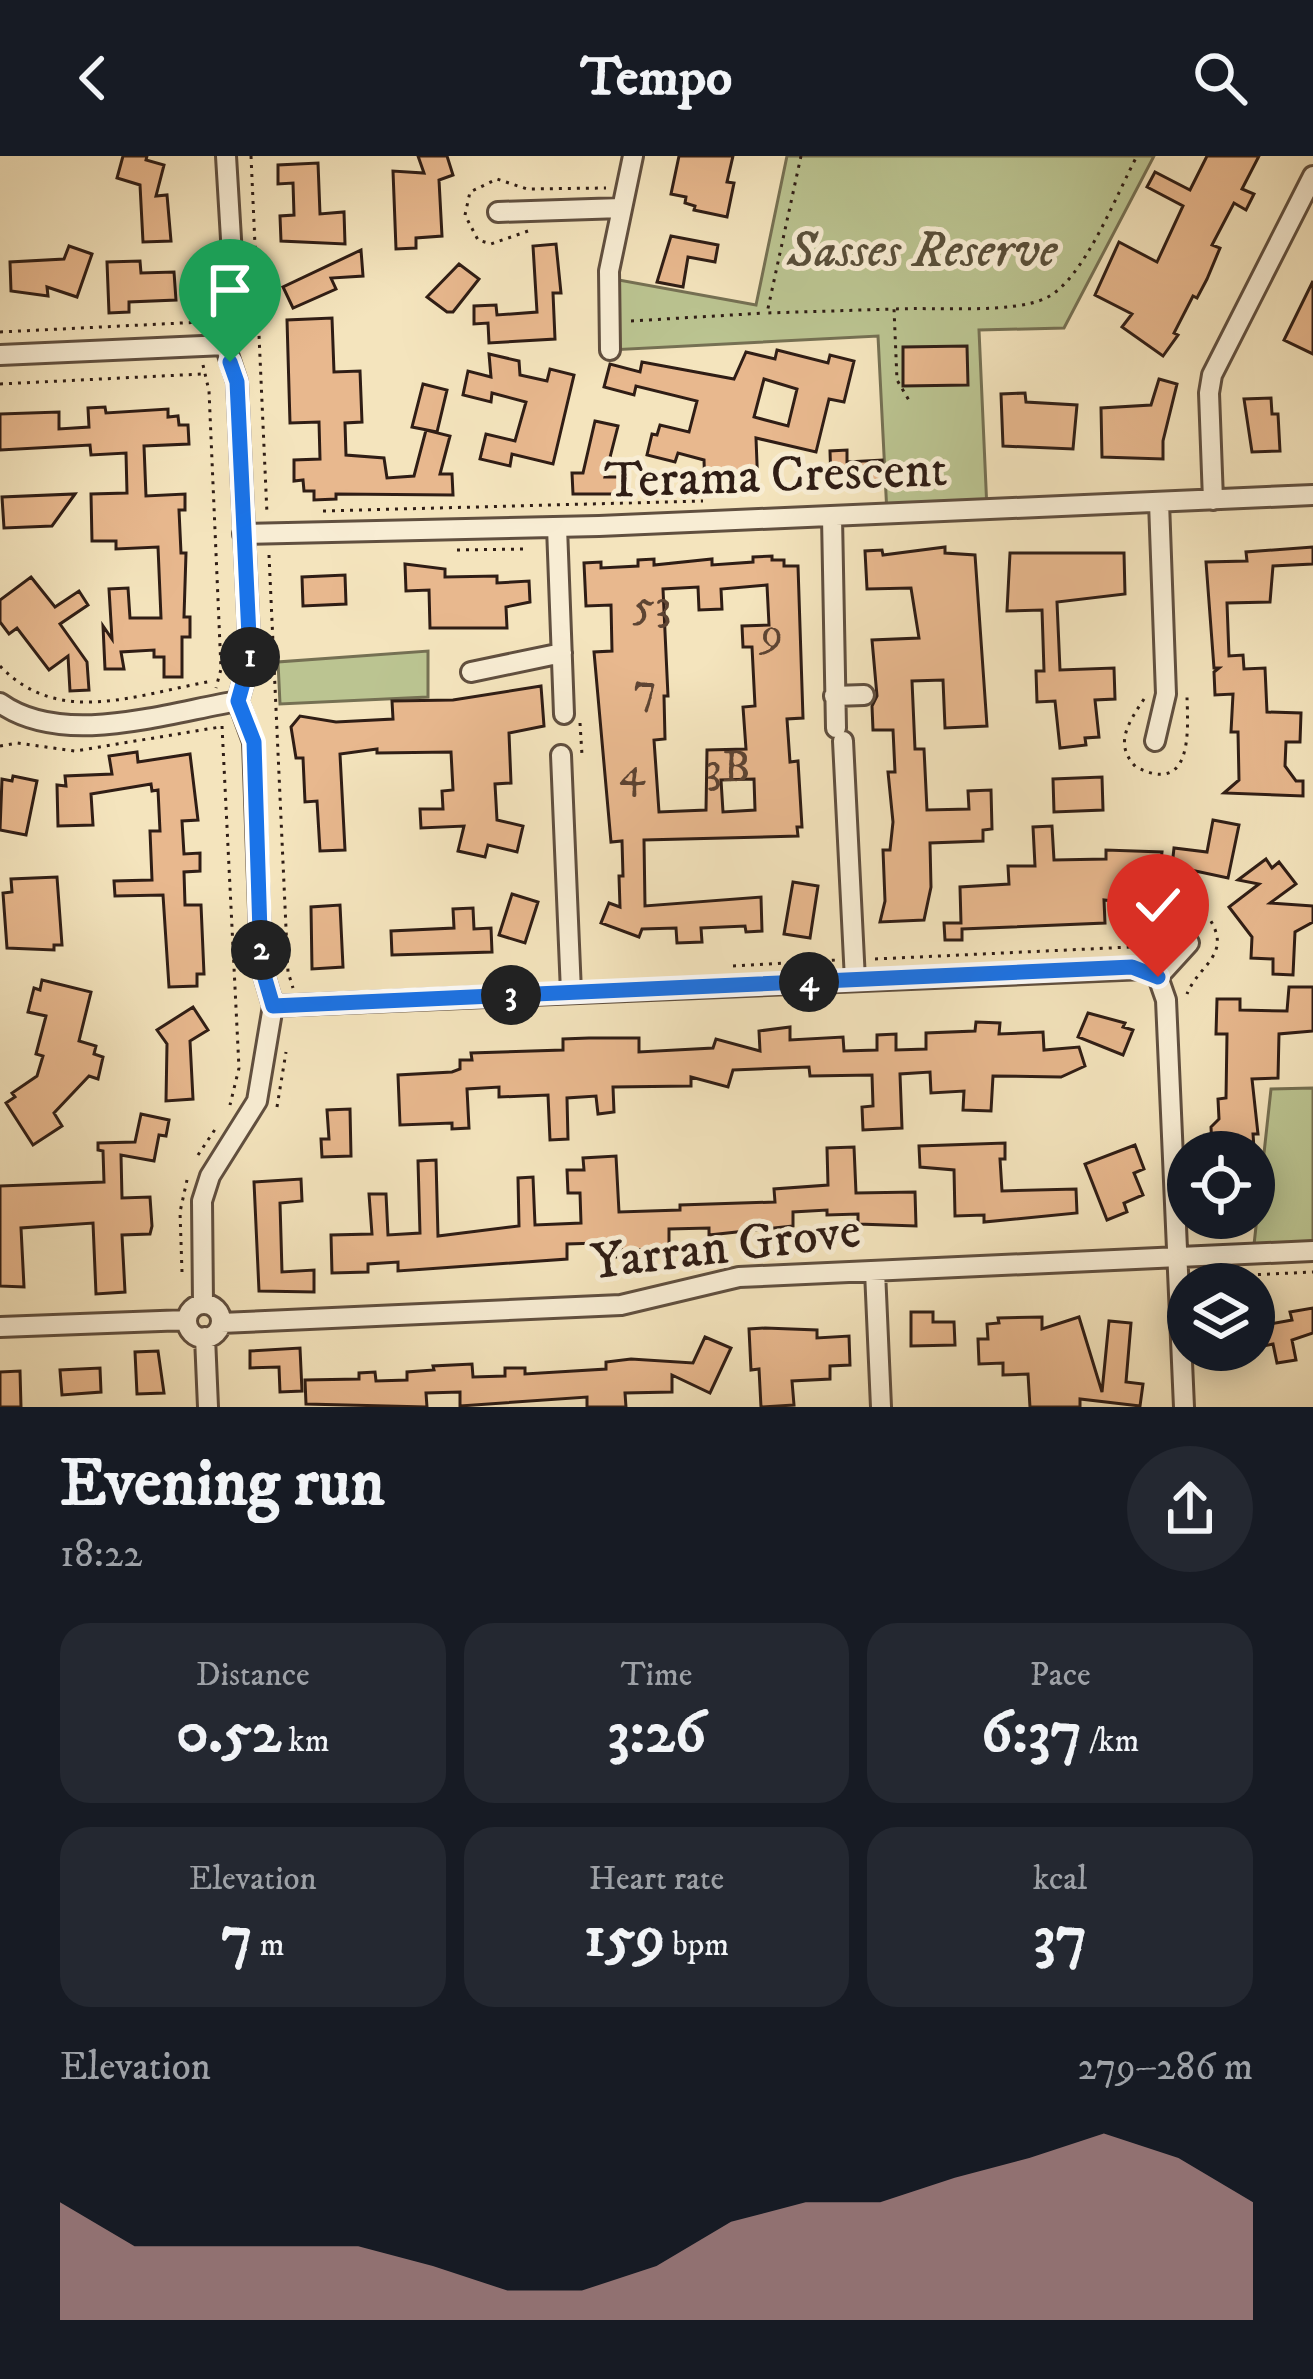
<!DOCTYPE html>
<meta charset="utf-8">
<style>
body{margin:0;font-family:"IM FELL DW Pica",serif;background:#242831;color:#f1f3f6;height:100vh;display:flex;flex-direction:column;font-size:45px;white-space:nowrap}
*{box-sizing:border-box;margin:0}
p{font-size:39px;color:#9ea1a6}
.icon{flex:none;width:66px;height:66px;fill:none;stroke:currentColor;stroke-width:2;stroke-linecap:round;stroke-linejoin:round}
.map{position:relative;height:1251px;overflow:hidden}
.side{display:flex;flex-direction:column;background:#171b24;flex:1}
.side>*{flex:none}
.buttons{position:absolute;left:1167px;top:975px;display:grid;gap:24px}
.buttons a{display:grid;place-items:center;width:108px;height:108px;border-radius:50%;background:#171b24;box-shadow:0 6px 30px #0003;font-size:60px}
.pin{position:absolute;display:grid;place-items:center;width:102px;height:102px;color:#fff;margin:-123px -51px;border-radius:50% 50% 50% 0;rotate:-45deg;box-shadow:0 0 12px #0007}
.pin .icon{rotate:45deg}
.km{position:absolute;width:60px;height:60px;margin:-30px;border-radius:50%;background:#222;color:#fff;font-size:33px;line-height:60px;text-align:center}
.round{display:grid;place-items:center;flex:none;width:126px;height:126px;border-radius:63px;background:#242831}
.headline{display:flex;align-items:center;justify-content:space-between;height:204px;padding:0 60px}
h1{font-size:66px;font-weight:800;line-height:90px}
.stats{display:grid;grid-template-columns:repeat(3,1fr);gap:18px;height:204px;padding:12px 60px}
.stats div{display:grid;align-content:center;border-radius:30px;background:#242831;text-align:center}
.stats b{font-size:60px;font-weight:800}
.stats small{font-size:33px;font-weight:400}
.stats p{font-size:33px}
.chart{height:336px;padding:24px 60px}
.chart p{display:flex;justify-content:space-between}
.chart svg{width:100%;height:216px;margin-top:12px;fill:#c59692;opacity:.7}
header{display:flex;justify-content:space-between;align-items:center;height:156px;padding:0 60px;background:#171b24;font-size:54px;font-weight:800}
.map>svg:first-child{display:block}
</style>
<header><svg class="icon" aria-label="back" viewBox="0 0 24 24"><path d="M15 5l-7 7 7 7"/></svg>Tempo<svg class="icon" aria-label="search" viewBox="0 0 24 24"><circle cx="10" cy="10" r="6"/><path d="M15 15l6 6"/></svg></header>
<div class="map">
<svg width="1313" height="1251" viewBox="0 0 1313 1251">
<rect width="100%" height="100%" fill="#f4e4bd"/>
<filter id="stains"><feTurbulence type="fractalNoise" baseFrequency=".00167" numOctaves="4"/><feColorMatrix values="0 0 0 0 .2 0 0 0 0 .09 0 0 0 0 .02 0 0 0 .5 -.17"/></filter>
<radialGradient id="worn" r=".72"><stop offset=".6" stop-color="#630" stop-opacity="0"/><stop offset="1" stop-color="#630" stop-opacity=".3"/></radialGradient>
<!-- green -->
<path fill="#bbc491" stroke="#757053" stroke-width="3" d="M787,0H1154L1064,172L979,174L987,354L887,358L878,180L610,194L608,122L756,149Z
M428,495V541L280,548L278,506Z
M1313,932V1095L1253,1098L1271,933Z"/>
<!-- building -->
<path fill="#e8b88e" stroke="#2f1d15" stroke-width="3" fill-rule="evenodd" d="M123,0H147L146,4L164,9L156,40L167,39L171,85L143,86L140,29L117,22Z
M418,0H447L453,19L439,24L442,80L416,82V92L396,93L393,15L424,17Z
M679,0H733L727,26L734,27L727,61L694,54L695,50L685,47L686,41L671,38Z
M1207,0H1259L1242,33L1254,38L1246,54L1234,47L1212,89L1220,92L1207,123L1197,142L1193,140L1174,177L1178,179L1163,200L1122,171L1132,158L1095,139L1119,86L1157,106L1183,50L1147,31L1155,16L1190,34Z
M318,7L320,58L344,56L345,88L281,85L280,60L294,59L293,27L278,28V9Z
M671,80L718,89L715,106L688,101L683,131L657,126Z
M556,88L561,137H553L555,183L489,187L488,167L474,168V150L496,149L497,159L537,156L533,90Z
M69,90L92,98L77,141L47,131L48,140L11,135L10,106L64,103Z
M361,94L363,120L331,122L336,133L293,152L283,131Z
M140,105L141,117L174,116L176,144L129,146V156L109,157L107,106Z
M459,108L479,123L453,156H447L427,141Z
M1313,125V198L1284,184Z
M332,162L334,216L360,215L362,266L345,267L346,299L384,302L387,322L414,320L426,274L450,280L440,318H452L453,339L336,338V343L314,344V335H304L303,324L294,325V304L320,303L319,266L290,267L287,164Z
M967,190L968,229L903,230V191Z
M777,194L828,207L830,199L854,205L844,246L829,243L816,296L756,282L758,333L705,335L704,304L678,297L675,306L647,299L652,278L657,279L660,269L689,276L697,245L636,230L634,239L604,231L610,208L640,216L642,206L734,223L746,196L775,203ZM764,223L797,233L788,270L754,261Z
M489,198L519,205L520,219L547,225L550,213L574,219L553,308L512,298L510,310L480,303L486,278L515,285L526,246L492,237L491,246L463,239L468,215L491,221Z
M1159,223L1177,228L1163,285V303L1102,301L1101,252L1151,249Z
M423,228L447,234L437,276L412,271Z
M1025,237L1026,246L1077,249L1073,293L1003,290L1001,238Z
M1271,242L1272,258H1278L1280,295L1252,296L1244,243Z
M105,251L106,257L168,253V261L178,260L179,269H188L189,288L144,290L146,340L185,338V354H179L181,397H186L184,461H190V481H182V521H164V501H154V494L121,496L124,513H105L103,470L112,483L109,433L128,432L130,462H161L158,391L116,393V385H92L91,338L127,337L126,297L91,299L90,289L0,294V258L59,256V273L89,271L88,252Z
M595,265L618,270L605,321H627V338H573L572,317H583Z
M847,294V306L882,304L883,325L831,326L830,295Z
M75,338L52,370L4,372L2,341Z
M945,391V397L975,399L987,570L945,572L943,524L912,525L915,593H924L927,654L969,653L968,635L991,634L992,673L983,674V685L930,687L931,731L924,764L880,766L885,745L883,694H890L893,666L888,616H895L893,574H873L872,550L877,540L872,484L919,482L911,432L867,433L865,395L882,394L883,399Z
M1313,391V408L1273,410L1270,446L1227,447L1229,500L1243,499L1244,513L1265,512L1267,556L1301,557L1300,586H1286L1285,610L1296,625H1303V640L1224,637L1239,624L1238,576H1231L1233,538L1215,539L1214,516L1219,512H1214L1206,406L1247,405L1246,396Z
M1010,397H1124L1125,438L1057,446L1060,514L1114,512L1115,543L1095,544L1099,581L1085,582L1086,589L1060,592L1055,545L1037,546L1036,515H1044L1042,454L1007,455Z
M772,400V404H784V410H798L803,562L787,563L790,606L798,605L802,671H797L798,680L644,684L645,750L761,741L762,775L746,776L745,770L701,772L702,786L677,787L676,772L642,773L639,781L601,767L609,747L620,751L619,720H623L622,685L611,686L594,496L612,495L611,449L586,450L584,407L601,406V412L638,410V404L654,403V409L712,403V409L753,406V401ZM767,429L769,469L742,470L743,491H752L755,550L743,551L746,593L707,594L706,654L659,656L654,584L665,583L664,540H668L663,433L698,431L699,454L722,453L721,433ZM754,623L755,654L723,656L721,624Z
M405,408L445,413V421L497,420V427L529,425L530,446L506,451L507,472H430L429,434L406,435Z
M345,419L346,448L303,450L302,421Z
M31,421L55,451L79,435L88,449L60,468L87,506L89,534L70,535L68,500L49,514L17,472L9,478L0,466V444Z
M541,530L544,570L509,577L511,627L495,628L497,664L523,670L517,696L488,689L485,701L458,695L464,670L421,672L420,653H443L442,635L453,634L451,596L377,597V593L340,598L345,694L320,695L317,645L305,646L303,602H296L291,571L300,560L336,566L393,563L392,545L453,544Z
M137,596L138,606L190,598L198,664L182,665L184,698L200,697V715L184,716L185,749H201L204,818H197V830L169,831L163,739L115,740L114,725L152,724L150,675H160L158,634L152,635L151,628L91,638L93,669L58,670L57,629L66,630L65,620L112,618L109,600Z
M13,620L37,625L26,679L0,674L2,623L12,625Z
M1102,621L1103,654L1054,656L1053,623Z
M1213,664L1239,669L1228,722L1172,710L1174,692L1207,696Z
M1052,670L1054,704L1106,703V694L1162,696L1156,750L1104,744L1105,767L962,773V784H945L944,767H961L960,731L1009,728L1008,710H1035L1033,671Z
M1266,703L1272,712L1279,706L1296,728L1270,747L1313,750V766L1295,776L1293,819L1273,818V803L1251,802L1252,781L1229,751L1259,728L1238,724Z
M57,721L62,789H54V794L7,792L3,737L12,736L11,723Z
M793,726L818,730L810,782L784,778Z
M512,738L538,746L525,787L499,779Z
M340,749L343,811L312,813L311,751Z
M473,752L474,773L491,772L492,796L392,799L391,775L454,772L453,753Z
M42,824L91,836L79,885L96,890L94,898L103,901L98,923L89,920L54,957L62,970L33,989L6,947L15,941L12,937L37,920L43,900L36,898L46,860L28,856L34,832L40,834Z
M1289,831H1313V875L1279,878L1278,922L1252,923L1258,978H1253L1254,992L1219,996V991L1212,992L1211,971L1219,963L1218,943L1226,942L1227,878H1216L1217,843H1240V854L1287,855Z
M193,851L208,874L190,885L193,943L166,945L167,888L157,874Z
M1088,857L1125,867L1123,871L1133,874L1123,899L1078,881Z
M976,866L1000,867L999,878L1043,876L1044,894L1079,891L1085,910L1061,921L993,920L991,955L963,954L964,935L931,937L930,916L900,918L902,972L863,974L862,951L873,950L872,919L810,920L809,911L733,914L728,931L691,921V930L613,931L614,956L598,958L596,940L567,942L568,983L550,984L548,939L499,941V931L467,933L469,972L452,973V967L400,969L398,919L452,916L460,913V904H472L471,897L563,894V883L589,882H639V896L713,892L716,883L760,895L759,875L790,871V884L843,881L844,895L877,894V879L896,878V894L926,893V877L975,875Z
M350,953L351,1000L322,1001L321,983H329L327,954Z
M141,958L169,964L166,980L159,979L154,1005L121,999L122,1042L150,1041L152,1070L150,1078L122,1079L125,1136L96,1138L93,1067L21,1072L24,1131L0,1130V1030L104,1026L103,995L98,994V987L135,986Z
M1005,987V1003H1000L1002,1035L1076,1033L1077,1057L984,1066V1059L955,1060L954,1014L920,1011L919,990Z
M1135,989L1144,1013L1134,1017L1143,1039L1124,1047L1127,1056L1107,1064L1085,1008Z
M854,991L856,1037L915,1036L916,1070L858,1068V1058L827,1059V1054L793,1056V1070L709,1079V1072L669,1073V1093L616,1094V1101H599L598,1087L567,1088V1103L398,1115V1106L368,1108V1116L332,1117L331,1079L372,1078L369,1038H386L388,1079L420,1077L418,1005L436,1004L438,1080L519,1070L518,1022L533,1021L535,1069L581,1067L580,1037H568L567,1014H584L583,1002L616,1000L619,1056L680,1054V1049L775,1046L774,1033L828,1029L827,992Z
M301,1023L302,1045L280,1047L282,1116L314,1114V1136L259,1135L254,1026Z
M1313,1152V1177L1292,1184L1296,1204L1277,1207L1273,1188L1254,1192V1171L1292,1164L1290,1156Z
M911,1156H933V1166H954L955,1189L911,1190Z
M1042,1161V1173L1079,1161L1102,1236L1109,1165L1131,1167L1126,1226L1143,1228L1140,1250L1080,1243V1251H1030L1028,1218L1003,1219V1207L979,1208L978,1183H988L987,1168L999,1167L998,1162Z
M765,1172L817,1174V1182L849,1180L850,1209L830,1210V1223L792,1225L794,1249L761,1251L759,1213L751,1214L749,1173Z
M705,1181L731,1192L710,1237L672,1219V1236L625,1237L626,1251H587V1241L460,1250V1236L426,1237L427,1251L306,1248L305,1224L359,1223V1217L375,1216L376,1225L407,1224V1216L434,1214L433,1210L472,1208L473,1221L505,1220V1212H525V1218L606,1213V1206L631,1203L693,1207Z
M300,1192L302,1235L280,1236L279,1211L250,1212V1195Z
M158,1195L164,1237L137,1238L135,1196Z
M100,1212L101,1236L62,1239L60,1214Z
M20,1215L21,1251H0V1216Z"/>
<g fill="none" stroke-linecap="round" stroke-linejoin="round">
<defs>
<path id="street" d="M498,56L622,52
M610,194L609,115L633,0
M0,199L225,189
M1213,344L1209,237L1212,219L1313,20
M832,361L836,572
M557,371L564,558
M243,378L599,370L1313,339
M471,516L562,497
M834,540L864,539
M0,547C63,592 166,557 238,545
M843,585L855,824
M1155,585L1166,538L1159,346
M561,599L571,836
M1158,821L1189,787
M273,850L1145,813L1158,821L1166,844L1184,1251
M875,1115L881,1251
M203,1148L202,1045L210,1020L257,945L273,850L261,809L253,586L238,545L250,502L237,226L225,189L235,149L226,0
M187 1165a17 17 0 1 1 34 0a17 17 0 1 1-34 0Z
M221,1167L621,1149L739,1121L1313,1095
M0,1171L187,1164
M205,1181L208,1251"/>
</defs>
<!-- street casing -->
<use href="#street" stroke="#604f3f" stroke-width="24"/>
<!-- path -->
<path stroke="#2f1d15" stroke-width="3" stroke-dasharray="3 6" stroke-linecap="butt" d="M251,0L267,358
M801,0L767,157L894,153L897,224L910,246
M528,75L491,88L478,84L465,59L470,36L497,23L527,33L606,32
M896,153C935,151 1013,158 1046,142C1084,124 1117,37 1137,0
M204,163L213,148L211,92
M631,165L765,157
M0,176L202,166
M203,209L209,235L221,513L216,532
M0,228L202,218
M323,355L703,345
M457,394L525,393
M269,399L288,816L293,832
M0,510C59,572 137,538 213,525
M1144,543C1129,566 1113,588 1136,611C1193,640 1188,575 1187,541
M580,567L582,599
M222,570L239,912L230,949
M0,590L17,587L75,595L220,571
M875,803L1131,791C1162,781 1171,738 1209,762C1233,799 1199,808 1187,838
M733,810L837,804
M277,951L286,896
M198,999L216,972
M182,1116L180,1056L187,1024
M1249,1119L1313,1116"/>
<!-- street -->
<use href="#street" stroke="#f8edd4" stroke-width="18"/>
</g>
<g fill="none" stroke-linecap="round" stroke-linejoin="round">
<defs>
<path id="route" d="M230,206L237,226L250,502L238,545L254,586L261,809L273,850L1132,811L1158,821"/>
</defs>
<!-- route casing -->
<use href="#route" stroke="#fff" stroke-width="24"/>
<!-- route -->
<use href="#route" stroke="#1a73e8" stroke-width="15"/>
</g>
<g text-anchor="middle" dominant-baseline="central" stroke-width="10" stroke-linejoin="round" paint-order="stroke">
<!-- number labels -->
<g font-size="45" fill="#5d4433">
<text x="652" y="449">53</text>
<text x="772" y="478">9</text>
<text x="645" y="533">7</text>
<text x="728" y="612">3B</text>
<text x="632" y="616">4</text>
</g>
<!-- park labels -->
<g font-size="51" font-style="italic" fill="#594f3a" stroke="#f8edd4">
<text x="922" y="95">Sasses Reserve</text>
</g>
<!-- street labels -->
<g font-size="51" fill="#2f1d15" stroke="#f8edd4">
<text transform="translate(776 320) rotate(-2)">Terama Crescent</text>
<text transform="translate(726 1091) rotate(-7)">Yarran Grove</text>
</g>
</g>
<rect width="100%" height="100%" filter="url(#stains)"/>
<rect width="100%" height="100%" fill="url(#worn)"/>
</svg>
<div class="buttons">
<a><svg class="icon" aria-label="locate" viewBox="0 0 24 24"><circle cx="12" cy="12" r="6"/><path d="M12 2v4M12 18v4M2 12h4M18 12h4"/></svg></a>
<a><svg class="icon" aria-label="layers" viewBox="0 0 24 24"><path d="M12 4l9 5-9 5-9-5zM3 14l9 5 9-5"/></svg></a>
</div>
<div class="pin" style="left:230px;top:206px;background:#1e9e55"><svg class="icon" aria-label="arrive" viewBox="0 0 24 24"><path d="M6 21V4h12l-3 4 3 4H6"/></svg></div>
<div class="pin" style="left:1158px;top:821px;background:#d93025"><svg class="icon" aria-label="check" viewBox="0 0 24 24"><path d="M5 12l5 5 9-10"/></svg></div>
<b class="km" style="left:250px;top:501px">1</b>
<b class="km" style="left:261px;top:794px">2</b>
<b class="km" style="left:511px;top:839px">3</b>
<b class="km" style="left:809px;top:826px">4</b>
</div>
<section class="side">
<div class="headline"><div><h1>Evening run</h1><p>18:22</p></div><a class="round"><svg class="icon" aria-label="share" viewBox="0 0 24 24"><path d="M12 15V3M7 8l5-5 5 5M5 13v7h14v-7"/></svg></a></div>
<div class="stats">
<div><p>Distance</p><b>0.52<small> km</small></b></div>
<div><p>Time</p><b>3:26</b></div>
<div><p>Pace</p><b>6:37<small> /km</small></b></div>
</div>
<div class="stats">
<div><p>Elevation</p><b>7<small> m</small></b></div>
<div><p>Heart rate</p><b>159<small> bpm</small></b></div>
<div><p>kcal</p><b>37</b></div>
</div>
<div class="chart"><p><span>Elevation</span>279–286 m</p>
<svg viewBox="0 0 160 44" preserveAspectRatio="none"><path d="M0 44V20L10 29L20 29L30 29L40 29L50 33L60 38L70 38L80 33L90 24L100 20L110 20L120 15L130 11L140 6L150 11L160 20V44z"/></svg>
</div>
</section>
